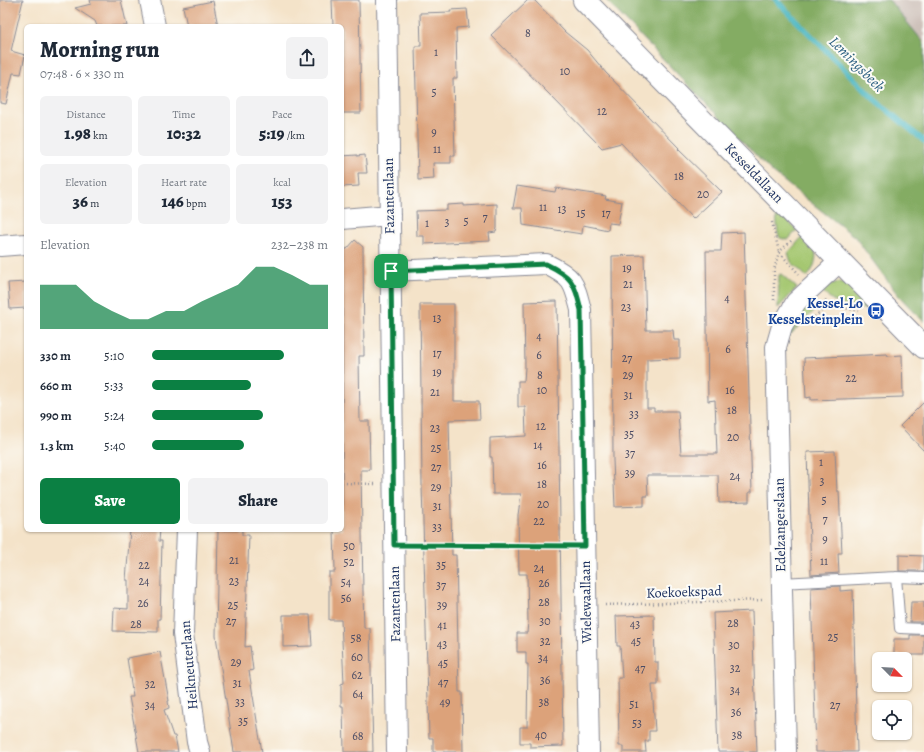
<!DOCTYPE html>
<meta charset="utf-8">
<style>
body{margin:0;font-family:Alegreya,serif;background:#f2f2f3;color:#1f2937;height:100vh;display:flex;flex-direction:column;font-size:15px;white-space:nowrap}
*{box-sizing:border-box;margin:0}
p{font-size:13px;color:#747a83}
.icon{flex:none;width:22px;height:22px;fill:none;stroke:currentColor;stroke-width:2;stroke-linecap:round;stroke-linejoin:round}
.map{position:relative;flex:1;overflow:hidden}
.side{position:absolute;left:24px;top:24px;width:320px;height:508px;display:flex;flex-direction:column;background:#fff;border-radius:6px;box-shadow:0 1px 3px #0004}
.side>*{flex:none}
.needle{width:26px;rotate:114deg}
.buttons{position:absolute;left:872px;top:652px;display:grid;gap:8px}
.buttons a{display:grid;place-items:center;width:40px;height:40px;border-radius:6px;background:#fff;box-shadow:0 1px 3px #0004;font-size:20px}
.pin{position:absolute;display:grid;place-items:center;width:34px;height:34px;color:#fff;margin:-17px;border-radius:8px;box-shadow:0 2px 6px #0006}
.round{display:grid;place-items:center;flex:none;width:42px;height:42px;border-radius:6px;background:#f2f2f3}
.headline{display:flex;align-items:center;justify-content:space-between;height:68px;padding:0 16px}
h1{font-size:22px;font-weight:800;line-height:30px}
.metrics{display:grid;grid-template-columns:repeat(3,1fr);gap:6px;height:68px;padding:4px 16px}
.metrics div{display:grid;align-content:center;border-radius:6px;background:#f2f2f3;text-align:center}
.metrics b{font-size:17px;font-weight:800}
.metrics small{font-size:11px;font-weight:400}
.metrics p{font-size:11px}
.chart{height:112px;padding:8px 16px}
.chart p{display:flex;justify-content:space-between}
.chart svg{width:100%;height:72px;margin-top:4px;fill:#0b8043;opacity:.7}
.primary-button{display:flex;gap:8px;margin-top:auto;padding:8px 16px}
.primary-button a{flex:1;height:46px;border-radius:6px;background:#0b8043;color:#fff;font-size:16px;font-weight:800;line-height:46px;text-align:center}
.primary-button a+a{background:#f2f2f3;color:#1f2937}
ul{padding:0 16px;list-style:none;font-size:13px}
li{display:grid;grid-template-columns:64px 48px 1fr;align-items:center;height:30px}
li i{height:10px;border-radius:5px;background:#0b8043}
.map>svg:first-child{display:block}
</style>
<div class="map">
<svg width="924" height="752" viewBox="0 0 924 752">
<rect width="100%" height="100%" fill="#fdfcf7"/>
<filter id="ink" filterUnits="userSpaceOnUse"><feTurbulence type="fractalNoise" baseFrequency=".025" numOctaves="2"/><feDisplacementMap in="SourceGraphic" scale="8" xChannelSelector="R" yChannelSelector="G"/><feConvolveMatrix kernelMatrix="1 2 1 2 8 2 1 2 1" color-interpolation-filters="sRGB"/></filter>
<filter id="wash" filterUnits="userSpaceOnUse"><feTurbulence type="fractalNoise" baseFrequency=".012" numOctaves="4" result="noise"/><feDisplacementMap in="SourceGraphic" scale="16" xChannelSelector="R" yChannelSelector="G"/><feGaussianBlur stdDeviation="0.9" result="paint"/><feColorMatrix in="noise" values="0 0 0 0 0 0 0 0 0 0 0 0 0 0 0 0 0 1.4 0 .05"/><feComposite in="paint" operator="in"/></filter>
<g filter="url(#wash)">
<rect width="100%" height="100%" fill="#f4e3c9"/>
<!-- industrial -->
<path fill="#cec1ba" d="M889,0H924V43L918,36Z"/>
<!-- green -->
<path fill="#a5c771" stroke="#607b68" d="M772,207L797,230L788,240L780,238L778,234L776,215Z
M803,236C806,239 812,243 814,248C819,257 813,271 807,277L791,262L788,253Z
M781,274L797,288L778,308L779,275Z
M840,282L847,284L866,302L864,304L871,310C847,306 839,308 821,290L825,285Z
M808,302L816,309L786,339L789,329Z"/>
<!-- forest -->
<path fill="#84ac63" stroke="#506e60" d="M606,0H889L924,43V322L898,295L855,237L772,172Z"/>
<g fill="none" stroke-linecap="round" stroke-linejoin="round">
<!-- stream -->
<path stroke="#46b5c1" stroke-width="5.5" d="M776,0L874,99L924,141"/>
</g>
<g id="blocks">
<!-- building -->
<path fill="#dca27a" d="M0,0H23L11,51L25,55L21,74L13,73L6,104L0,103Z
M90,0H121L127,26H97L95,21L75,8L91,4Z
M332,0H359L361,113H342V26H333Z
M528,0H534L565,32L587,50L606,73L679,148L678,149L722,192L693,219L621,143L602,148L491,35Z
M213,1L218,26H187L183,7Z
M467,9L469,27L456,28L457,78H453L455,156H451V163H433L434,179L418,180L415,46H421L420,13L451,12L450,10Z
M357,155V156L365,155L367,173H358L359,186L342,187V156Z
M517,186L555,192L556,188L606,196L605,199L622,202L618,224L609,223L608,230L583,225L582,234L523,225L522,208H513Z
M464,204V206L497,204V228L496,232L489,233L490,241L424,244V236H417L416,211L447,210V205Z
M744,232L752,492H749V502L719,503L718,475H647L648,496H644V506L615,507L613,460L612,256L644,255L646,330H673L674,340H680V358L647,359V408H654V411H678L681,454H717L715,400L708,401L706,251H721L722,233Z
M355,240L363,247L364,356H359L360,421H369L370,470H361L363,592L364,628H370L373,752H344L343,706H341V684L344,683L341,620H329V572H335L334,530H342V249H347Z
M26,282V308L10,309L8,283Z
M557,301L563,746L530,747V743H520V727H527L528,664H526V652H517V633H527L528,622L527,574H519L518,515L521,494H493L492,457H490V438L526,436L525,407H518V381H524L525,367L524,302Z
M420,304H454V401H479L480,419L449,420L452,555H456L459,692H462L463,752H433V738H429L422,485Z
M887,354L888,356L902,355L903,397L811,400V397L806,398L804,358Z
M924,402V451L900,426Z
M835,451L837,491H839L842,553H838L839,573L811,575L807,452Z
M130,530H160L159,541H162L160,619H158V632L113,631L114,608L128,609V580H126Z
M218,530H242V535H249L245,647L250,646L253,670L249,671L262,752H234L216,636Z
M899,555L924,556V571H899Z
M840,586V591L853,590L857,752H816L811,588Z
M911,602H924V622H910Z
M752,611L757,752H718L713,613Z
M283,615H310L312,646L283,647Z
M654,615L655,662H658V685H652L655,731H649V741H645L646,752H623V746H619L618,678H622L620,646H617L616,616Z
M910,635H924V655H894V639H910Z
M160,652L169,701H168L169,708L164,710L173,736H175L178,752H139L129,697H133L127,658Z"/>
</g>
</g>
<g filter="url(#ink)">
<use href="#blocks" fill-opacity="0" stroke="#888994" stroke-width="1"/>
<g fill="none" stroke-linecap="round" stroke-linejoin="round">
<defs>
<path id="service" d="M896,577L900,628L924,629
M781,583L896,577L924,578"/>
<path id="minor" d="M150,0L155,26
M387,0L397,752
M342,219L390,215
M0,246L26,244
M391,271L546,264C573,277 574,282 581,310L589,752
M187,530L183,634L197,742L200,752
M786,752L776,347L782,326L796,302L840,261"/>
<path id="tertiary" d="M584,0L924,347"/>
</defs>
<!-- service casing -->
<use href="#service" stroke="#888994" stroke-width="12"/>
<!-- minor casing -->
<use href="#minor" stroke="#888994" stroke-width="22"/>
<!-- tertiary casing -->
<use href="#tertiary" stroke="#888994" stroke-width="24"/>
<!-- path -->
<path stroke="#888994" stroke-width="2.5" stroke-dasharray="1 3" stroke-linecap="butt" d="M772,222L779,252L799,274
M774,300V270L779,252L792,240
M825,300L833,306L859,311
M806,325L829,304
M342,483L375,484
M414,545L567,546
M605,605L764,600"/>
<!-- service -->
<use href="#service" stroke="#fff" stroke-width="10"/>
<!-- minor -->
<use href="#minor" stroke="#fff" stroke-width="20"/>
<!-- tertiary -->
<use href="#tertiary" stroke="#fff" stroke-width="22"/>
</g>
</g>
<g fill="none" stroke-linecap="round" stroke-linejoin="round" filter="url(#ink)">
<defs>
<path id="route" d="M546,264C573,277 574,282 581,310L585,546L394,545L391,271Z"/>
</defs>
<!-- route casing -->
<use href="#route" stroke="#fff" stroke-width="8"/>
<!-- route -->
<use href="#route" stroke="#0b8043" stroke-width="5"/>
</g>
<!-- icons -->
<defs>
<symbol id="bus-disc" viewBox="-11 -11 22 22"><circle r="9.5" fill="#1a4fb4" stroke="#fdfcf7"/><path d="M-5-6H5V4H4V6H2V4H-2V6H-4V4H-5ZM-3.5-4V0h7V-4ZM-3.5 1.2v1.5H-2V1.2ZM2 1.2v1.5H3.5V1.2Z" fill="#fff"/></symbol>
</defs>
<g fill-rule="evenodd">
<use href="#bus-disc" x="866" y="301" width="20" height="20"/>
</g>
<g text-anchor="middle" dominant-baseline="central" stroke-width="4" stroke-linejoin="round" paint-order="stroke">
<!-- number labels -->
<g font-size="12" fill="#4b4c65">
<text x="528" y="33">8</text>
<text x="436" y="52">1</text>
<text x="565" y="71">10</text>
<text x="434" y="92">5</text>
<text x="602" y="111">12</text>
<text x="434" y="132">9</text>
<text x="437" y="149">11</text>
<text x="679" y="176">18</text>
<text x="703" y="194">20</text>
<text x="543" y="207">11</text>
<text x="562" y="209">13</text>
<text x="581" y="213">15</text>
<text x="606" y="213">17</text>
<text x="485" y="217">7</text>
<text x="466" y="221">5</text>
<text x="447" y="222">3</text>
<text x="427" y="223">1</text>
<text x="627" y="268">19</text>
<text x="628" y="284">21</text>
<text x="727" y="298">4</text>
<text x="626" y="307">23</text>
<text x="437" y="318">13</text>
<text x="539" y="336">4</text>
<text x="728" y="349">6</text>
<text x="437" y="353">17</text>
<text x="539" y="355">6</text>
<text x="627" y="358">27</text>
<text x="437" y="372">19</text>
<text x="540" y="375">8</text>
<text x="628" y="375">29</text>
<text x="851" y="378">22</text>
<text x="542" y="390">10</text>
<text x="730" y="390">16</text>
<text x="435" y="392">21</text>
<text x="628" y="395">31</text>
<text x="732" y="410">18</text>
<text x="634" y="414">33</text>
<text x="541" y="426">12</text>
<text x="435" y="428">23</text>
<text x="629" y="434">35</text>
<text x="733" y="437">20</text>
<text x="538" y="445">14</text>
<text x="436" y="448">25</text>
<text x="630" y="453">37</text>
<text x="821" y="462">1</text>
<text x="542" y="465">16</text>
<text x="436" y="467">27</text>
<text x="630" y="473">39</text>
<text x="735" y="476">24</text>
<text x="822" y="481">3</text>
<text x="542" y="484">18</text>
<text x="436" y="487">29</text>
<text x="824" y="500">5</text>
<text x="543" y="504">20</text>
<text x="437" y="506">31</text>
<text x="825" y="519">7</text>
<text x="539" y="521">22</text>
<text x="437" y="527">33</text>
<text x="825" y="539">9</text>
<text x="349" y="546">50</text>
<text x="234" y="560">21</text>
<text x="824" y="561">11</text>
<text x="349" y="562">52</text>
<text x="144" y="565">22</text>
<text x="441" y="565">35</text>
<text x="539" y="568">24</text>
<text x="144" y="581">24</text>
<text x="234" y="581">23</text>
<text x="346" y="582">54</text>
<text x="544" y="583">26</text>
<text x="441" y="585">37</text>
<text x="346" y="598">56</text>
<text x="544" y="602">28</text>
<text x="143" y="603">26</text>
<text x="233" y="605">25</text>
<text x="442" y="605">39</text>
<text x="231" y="621">27</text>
<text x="545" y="621">30</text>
<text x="733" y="623">28</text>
<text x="136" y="624">28</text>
<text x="635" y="624">43</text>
<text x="442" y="625">41</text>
<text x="833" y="637">25</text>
<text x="356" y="638">58</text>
<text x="545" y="641">32</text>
<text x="636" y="641">45</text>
<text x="442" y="644">43</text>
<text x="734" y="645">30</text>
<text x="357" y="657">60</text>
<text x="543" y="658">34</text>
<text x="236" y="662">29</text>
<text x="443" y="663">45</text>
<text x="640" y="668">47</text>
<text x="735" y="668">32</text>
<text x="357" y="675">62</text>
<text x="545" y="680">36</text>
<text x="443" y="682">47</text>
<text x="237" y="683">31</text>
<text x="150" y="684">32</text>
<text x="735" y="690">34</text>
<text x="358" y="694">64</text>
<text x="240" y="702">33</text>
<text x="445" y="702">49</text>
<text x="544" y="702">38</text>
<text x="634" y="704">51</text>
<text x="150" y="705">34</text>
<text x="835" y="705">27</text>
<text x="736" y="712">36</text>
<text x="243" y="721">35</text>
<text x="637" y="723">53</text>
<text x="541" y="735">40</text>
<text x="737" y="735">38</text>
<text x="358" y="736">68</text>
</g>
<!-- street labels -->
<g font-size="14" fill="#1b2f5e" stroke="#fdfcf7">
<text transform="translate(754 173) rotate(46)">Kesseldallaan</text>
<text transform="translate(389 196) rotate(-91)">Fazantenlaan</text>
<text transform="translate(780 525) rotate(-91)">Edelzangerslaan</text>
<text transform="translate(684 592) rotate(-2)">Koekoekspad</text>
<text transform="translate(586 602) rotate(-91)">Wielewaallaan</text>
<text transform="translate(395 604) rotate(-91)">Fazantenlaan</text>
<text transform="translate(189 665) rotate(-95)">Heikneuterlaan</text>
</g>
<!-- transit labels -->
<g font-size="14" font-weight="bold" fill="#164399" stroke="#fdfcf7" text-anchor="end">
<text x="863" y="303">Kessel-Lo<tspan x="863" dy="16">Kesselsteinplein</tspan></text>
</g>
<!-- water labels -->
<g font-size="15" font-style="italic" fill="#2a5e81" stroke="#fdfcf7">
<text transform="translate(857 64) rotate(45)">Lemingsbeek</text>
</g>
</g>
</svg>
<div class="buttons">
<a><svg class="needle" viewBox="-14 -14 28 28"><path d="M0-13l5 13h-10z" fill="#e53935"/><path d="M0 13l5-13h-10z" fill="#747a83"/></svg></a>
<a><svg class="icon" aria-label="locate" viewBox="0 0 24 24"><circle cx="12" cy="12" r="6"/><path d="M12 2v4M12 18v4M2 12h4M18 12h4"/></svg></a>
</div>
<div class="pin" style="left:391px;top:271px;background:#1e9e55"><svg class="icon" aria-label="arrive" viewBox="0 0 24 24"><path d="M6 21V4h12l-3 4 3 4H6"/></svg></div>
<section class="side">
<div class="headline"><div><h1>Morning run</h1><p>07:48 · 6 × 330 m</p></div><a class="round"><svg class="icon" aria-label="share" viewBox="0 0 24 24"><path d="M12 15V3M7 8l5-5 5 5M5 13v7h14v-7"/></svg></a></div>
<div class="metrics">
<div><p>Distance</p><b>1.98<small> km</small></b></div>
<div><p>Time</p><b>10:32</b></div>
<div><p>Pace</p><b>5:19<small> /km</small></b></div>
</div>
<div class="metrics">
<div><p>Elevation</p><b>36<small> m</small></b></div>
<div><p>Heart rate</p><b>146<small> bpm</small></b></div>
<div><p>kcal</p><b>153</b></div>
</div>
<div class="chart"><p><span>Elevation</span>232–238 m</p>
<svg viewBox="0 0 160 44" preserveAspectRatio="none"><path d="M0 44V17L10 17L20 17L30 27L40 33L50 38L60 38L70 33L80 33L90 27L100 22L110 17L120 6L130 6L140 11L150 17L160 17V44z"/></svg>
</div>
<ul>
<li><b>330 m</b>5:10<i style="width:75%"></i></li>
<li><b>660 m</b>5:33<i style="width:56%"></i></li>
<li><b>990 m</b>5:24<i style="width:63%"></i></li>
<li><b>1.3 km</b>5:40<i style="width:52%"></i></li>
</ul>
<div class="primary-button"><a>Save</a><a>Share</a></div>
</section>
</div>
